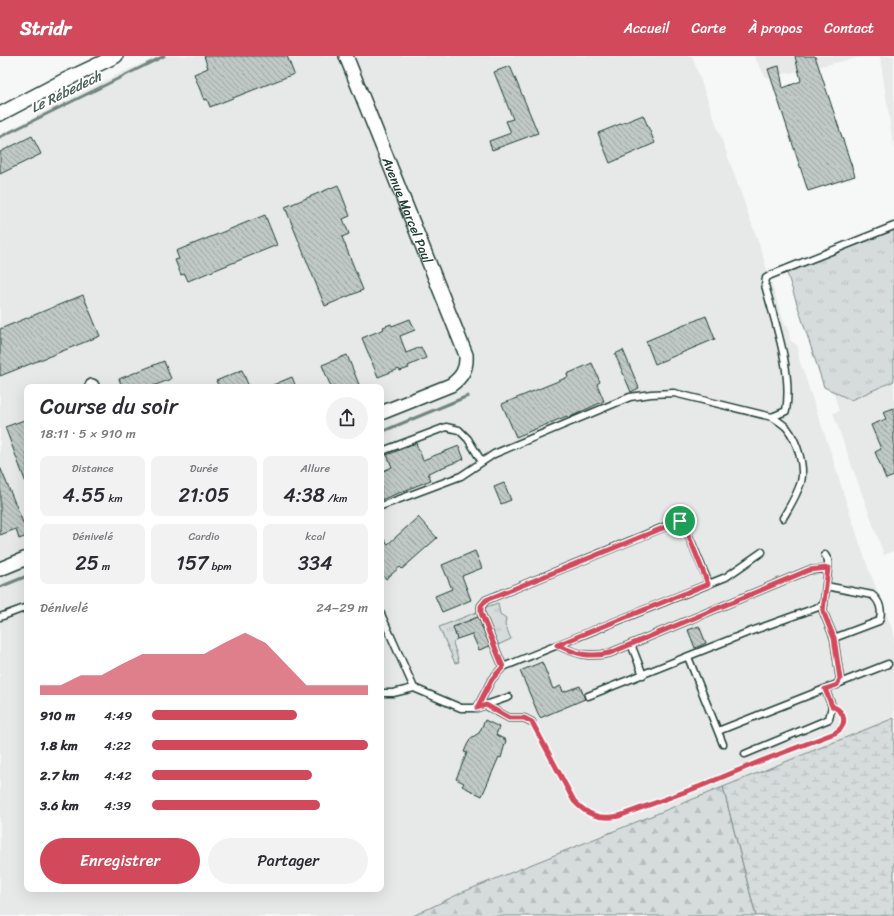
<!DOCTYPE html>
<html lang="fr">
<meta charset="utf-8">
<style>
body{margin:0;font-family:Sriracha,sans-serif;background:#f2f2f3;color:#2b2b33;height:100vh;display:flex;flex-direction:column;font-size:15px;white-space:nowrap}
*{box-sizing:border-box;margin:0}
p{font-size:13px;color:#7c7c81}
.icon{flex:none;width:22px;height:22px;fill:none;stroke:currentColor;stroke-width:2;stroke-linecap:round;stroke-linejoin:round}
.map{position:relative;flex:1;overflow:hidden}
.drawer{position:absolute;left:24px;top:328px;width:360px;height:508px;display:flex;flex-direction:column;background:#fff;border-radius:8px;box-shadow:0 4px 16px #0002}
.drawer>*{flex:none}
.pin{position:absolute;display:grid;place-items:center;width:34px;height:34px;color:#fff;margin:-17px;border:2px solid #fff;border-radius:50%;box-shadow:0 1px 4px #0007}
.round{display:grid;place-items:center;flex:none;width:42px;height:42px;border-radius:21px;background:#f2f2f3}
.head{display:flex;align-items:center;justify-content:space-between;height:68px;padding:0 16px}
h1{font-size:22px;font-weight:600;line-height:30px}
.figures{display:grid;grid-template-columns:repeat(3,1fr);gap:6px;height:68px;padding:4px 16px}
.figures div{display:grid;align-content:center;border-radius:8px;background:#f2f2f3;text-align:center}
.figures b{font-size:20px;font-weight:600}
.figures small{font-size:11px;font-weight:400}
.figures p{font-size:11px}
.chart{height:112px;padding:8px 16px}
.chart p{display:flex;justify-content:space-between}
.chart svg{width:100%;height:72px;margin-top:4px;fill:#d1495b;opacity:.7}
.primary-button{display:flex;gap:8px;margin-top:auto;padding:8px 16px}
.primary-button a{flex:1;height:46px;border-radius:24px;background:#d1495b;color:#fff;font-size:16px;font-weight:600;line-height:46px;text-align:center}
.primary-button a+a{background:#f2f2f3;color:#2b2b33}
ul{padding:0 16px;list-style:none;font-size:13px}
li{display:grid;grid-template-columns:64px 48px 1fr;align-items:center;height:30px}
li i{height:10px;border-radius:5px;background:#d1495b}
header{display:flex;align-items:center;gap:24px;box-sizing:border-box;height:56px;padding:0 20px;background:#d1495b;color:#fff}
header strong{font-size:19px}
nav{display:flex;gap:22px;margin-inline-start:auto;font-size:14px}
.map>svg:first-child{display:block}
</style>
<header>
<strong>Stridr</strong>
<nav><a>Accueil</a><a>Carte</a><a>À propos</a><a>Contact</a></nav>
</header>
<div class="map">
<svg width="894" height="860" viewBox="0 0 894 860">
<defs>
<pattern id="grass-tufts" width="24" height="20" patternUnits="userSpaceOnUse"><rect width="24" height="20" fill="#d6dcdb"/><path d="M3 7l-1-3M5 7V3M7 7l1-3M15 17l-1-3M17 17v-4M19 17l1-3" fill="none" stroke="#b7bebd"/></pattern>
<pattern id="forest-firs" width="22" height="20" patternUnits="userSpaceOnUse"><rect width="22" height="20" fill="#d6dcdb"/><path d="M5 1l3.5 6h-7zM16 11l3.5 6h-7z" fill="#b7bebd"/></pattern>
<pattern id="wetland-marsh" width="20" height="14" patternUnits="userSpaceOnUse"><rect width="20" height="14" fill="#d6dcdb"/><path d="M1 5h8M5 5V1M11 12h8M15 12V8" fill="none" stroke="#b7bebd"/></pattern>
<pattern id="building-back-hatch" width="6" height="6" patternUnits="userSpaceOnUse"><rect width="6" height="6" fill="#c0c9c6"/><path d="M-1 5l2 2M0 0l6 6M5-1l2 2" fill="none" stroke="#9ba4a2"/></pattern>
</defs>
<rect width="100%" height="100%" fill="#f6f7f7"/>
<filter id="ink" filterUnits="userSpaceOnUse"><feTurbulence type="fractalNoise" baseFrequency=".025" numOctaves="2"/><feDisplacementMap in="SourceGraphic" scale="8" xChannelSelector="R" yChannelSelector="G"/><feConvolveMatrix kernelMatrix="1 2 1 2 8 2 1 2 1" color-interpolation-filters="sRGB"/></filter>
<g filter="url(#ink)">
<!-- built -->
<path fill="#e6e9e8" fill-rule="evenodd" d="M159,0H692L760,191L785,270L788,269L790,284L798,290L799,303L832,400L845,442L866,506L894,578V662L463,836L413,860H0V79L108,23ZM27,331H381V833H27Z
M754,0H866L766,22Z
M880,0H894V94Z
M894,325V495L884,499L833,357L839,355L834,338L838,337L851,344Z"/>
<!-- grass -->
<path fill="url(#grass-tufts)" stroke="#7a8c88" d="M894,174V325L851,344L824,331L787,217Z
M498,547L500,558L506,562L505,569L511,583L498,589L484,555L486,551Z
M477,556L480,560L453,571L457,583L453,587L459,606L455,607L439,571Z"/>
<!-- forest -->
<path fill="url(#forest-firs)" stroke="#7a8c88" d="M723,731L756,860H413L463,836Z"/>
<!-- wetland -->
<path fill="url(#wetland-marsh)" stroke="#7a8c88" d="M894,662V860H756L723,731Z"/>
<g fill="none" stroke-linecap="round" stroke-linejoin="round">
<!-- stream -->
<path stroke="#72857f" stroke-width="3" d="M0,81L164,0
M381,376L468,340
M0,531L27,520"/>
</g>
<!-- building -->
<path fill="url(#building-back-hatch)" stroke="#1f3d34" d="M204,0H287L294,18L210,51L207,43L204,44L194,18L208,12Z
M795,0H815L855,120L808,135L768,13L779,10L783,32L801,25Z
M510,10L538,77L492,94L489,85L511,77L506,65L513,63L494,16Z
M643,59L655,87L610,107L598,77Z
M32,80L41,98L0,118V96Z
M338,129L350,160L343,163L349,178L342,181L363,234L325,250L285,151Z
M265,159L277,189L188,225L185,218L181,219L175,204L179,203L176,195Z
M83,239L100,280L0,320V273Z
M706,260L715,283L655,308L646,285Z
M410,263L415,274L400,280L406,297L421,291L426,302L408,310L409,312L400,315L399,313L378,321L362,282L384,273L383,271L391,268L392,270Z
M623,294L639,332L631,336L615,298Z
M347,299L360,331H331L322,309Z
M164,305L171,323L151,331H122L119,323Z
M592,307L600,326L597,328L604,345L568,362L567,360L516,381L502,348L568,321L567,318Z
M242,314L249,331H219L216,325Z
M292,321L296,331H268Z
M894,352V420L886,423L875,396L881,393L871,369L886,363L883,356Z
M27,363V427H26L5,371Z
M416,387L423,404L459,390L464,403L428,417L431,424L381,444V416L392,411L387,399Z
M0,411L27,476V480L19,483L16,473L0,479Z
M504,427L511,444L501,448L494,431Z
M418,461L437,482L402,513L400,511L386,523L381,517V480L388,488Z
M475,495L482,512L462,520L471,544L442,556L435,540L452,533L442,509Z
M478,561L490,590L479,594L472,578L457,583L453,571Z
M699,570L706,587L695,592L688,574Z
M542,606L553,633L561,630L563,636L580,630L585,643L540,662L520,615Z
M485,664L499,671L496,679L506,684L501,702L499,701L482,740L462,730L464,727L456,723L467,697L464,696L467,689L471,682L479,677Z"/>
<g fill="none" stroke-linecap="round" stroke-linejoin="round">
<defs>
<path id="lane" d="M772,361C777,364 783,368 787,372C797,385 805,410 801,426C797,439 790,450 783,462
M381,398L385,394L446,371L459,374L468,383L482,406
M381,450L461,420L494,398L630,341L651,338L674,337L772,361L786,355C793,316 775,267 765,229L766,222L771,219L894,170
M679,465L688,478L709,528
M825,499L828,504V513L823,555L834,582L840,623L837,629
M826,530L872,539C880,545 883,556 879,565L834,582
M381,558L414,632L461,652H477L509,641
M0,561L27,551
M631,588L643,619
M557,589C577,598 588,602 610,597L809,514L828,513
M688,601L723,688
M503,611L481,557V550L486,544L686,462
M381,637H393L414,632
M588,640L749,576L824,549
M485,649L509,662H524L532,666
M477,652L492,623L503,611L726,521L762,496
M718,675L888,608
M745,698L829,663L832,650L825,633"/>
<g id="street">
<path id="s1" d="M346,0L466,299C467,313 462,321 451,329L381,357"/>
<path d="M0,58L61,26L116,0"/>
<path d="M92,330V331"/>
<path d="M0,513L27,502"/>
</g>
</defs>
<!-- lane casing -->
<use href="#lane" stroke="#1f3d34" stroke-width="9"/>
<!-- street casing -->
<use href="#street" stroke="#1f3d34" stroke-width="16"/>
<!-- path -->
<path stroke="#1f3d34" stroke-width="2" stroke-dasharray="3 3" stroke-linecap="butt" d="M535,672L574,745C587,759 600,764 619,760L701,730L761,705L835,677C845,671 846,663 840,654"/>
<!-- lane -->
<use href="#lane" stroke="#fff" stroke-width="6"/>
<!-- street -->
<use href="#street" stroke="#fff" stroke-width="13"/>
</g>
</g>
<g fill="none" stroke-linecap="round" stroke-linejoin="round" filter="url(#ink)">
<defs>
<path id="route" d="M680,465L688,478L708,528L557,589C577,598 588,602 610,597L809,514L828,512L823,555L834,582L840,623L837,629L825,633L832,650C846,656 848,669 835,677L761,705L701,730L619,760C600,764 587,759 574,745L532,666L524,662H509L486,649L477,652L492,623L503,611L481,557V550L486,544Z"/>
</defs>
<!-- route casing -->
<use href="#route" stroke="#fff" stroke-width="8"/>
<!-- route -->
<use href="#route" stroke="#d1495b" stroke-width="5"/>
</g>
<g text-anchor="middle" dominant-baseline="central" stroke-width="4" stroke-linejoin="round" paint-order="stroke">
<!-- street labels -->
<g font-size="13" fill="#1f3d34" stroke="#fff">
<text stroke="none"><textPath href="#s1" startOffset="166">Avenue Marcel Paul</textPath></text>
</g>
<!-- water labels -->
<g font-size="14" font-style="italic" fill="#49615a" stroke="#fff">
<text transform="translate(66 36) rotate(-26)">Le Rébedech</text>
</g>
</g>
</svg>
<div class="pin" style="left:680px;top:465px;background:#1e9e55"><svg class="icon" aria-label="arrive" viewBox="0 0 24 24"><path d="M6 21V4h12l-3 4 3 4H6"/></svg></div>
<section class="drawer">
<div class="head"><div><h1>Course du soir</h1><p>18:11 · 5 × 910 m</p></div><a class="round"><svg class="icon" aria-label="share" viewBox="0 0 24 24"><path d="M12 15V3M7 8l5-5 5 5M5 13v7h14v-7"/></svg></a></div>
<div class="figures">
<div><p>Distance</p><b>4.55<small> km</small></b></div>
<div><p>Durée</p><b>21:05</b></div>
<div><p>Allure</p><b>4:38<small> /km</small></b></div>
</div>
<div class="figures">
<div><p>Dénivelé</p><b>25<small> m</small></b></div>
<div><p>Cardio</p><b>157<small> bpm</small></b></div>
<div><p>kcal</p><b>334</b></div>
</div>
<div class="chart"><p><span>Dénivelé</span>24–29 m</p>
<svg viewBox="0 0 160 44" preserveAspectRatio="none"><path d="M0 44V38L10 38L20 32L30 32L40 25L50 19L60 19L70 19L80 19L90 12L100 6L110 12L120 25L130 38L140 38L150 38L160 38V44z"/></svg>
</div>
<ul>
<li><b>910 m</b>4:49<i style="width:67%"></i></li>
<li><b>1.8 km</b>4:22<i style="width:100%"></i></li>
<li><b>2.7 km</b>4:42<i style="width:74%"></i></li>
<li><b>3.6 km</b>4:39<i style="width:78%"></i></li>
</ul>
<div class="primary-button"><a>Enregistrer</a><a>Partager</a></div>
</section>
</div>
